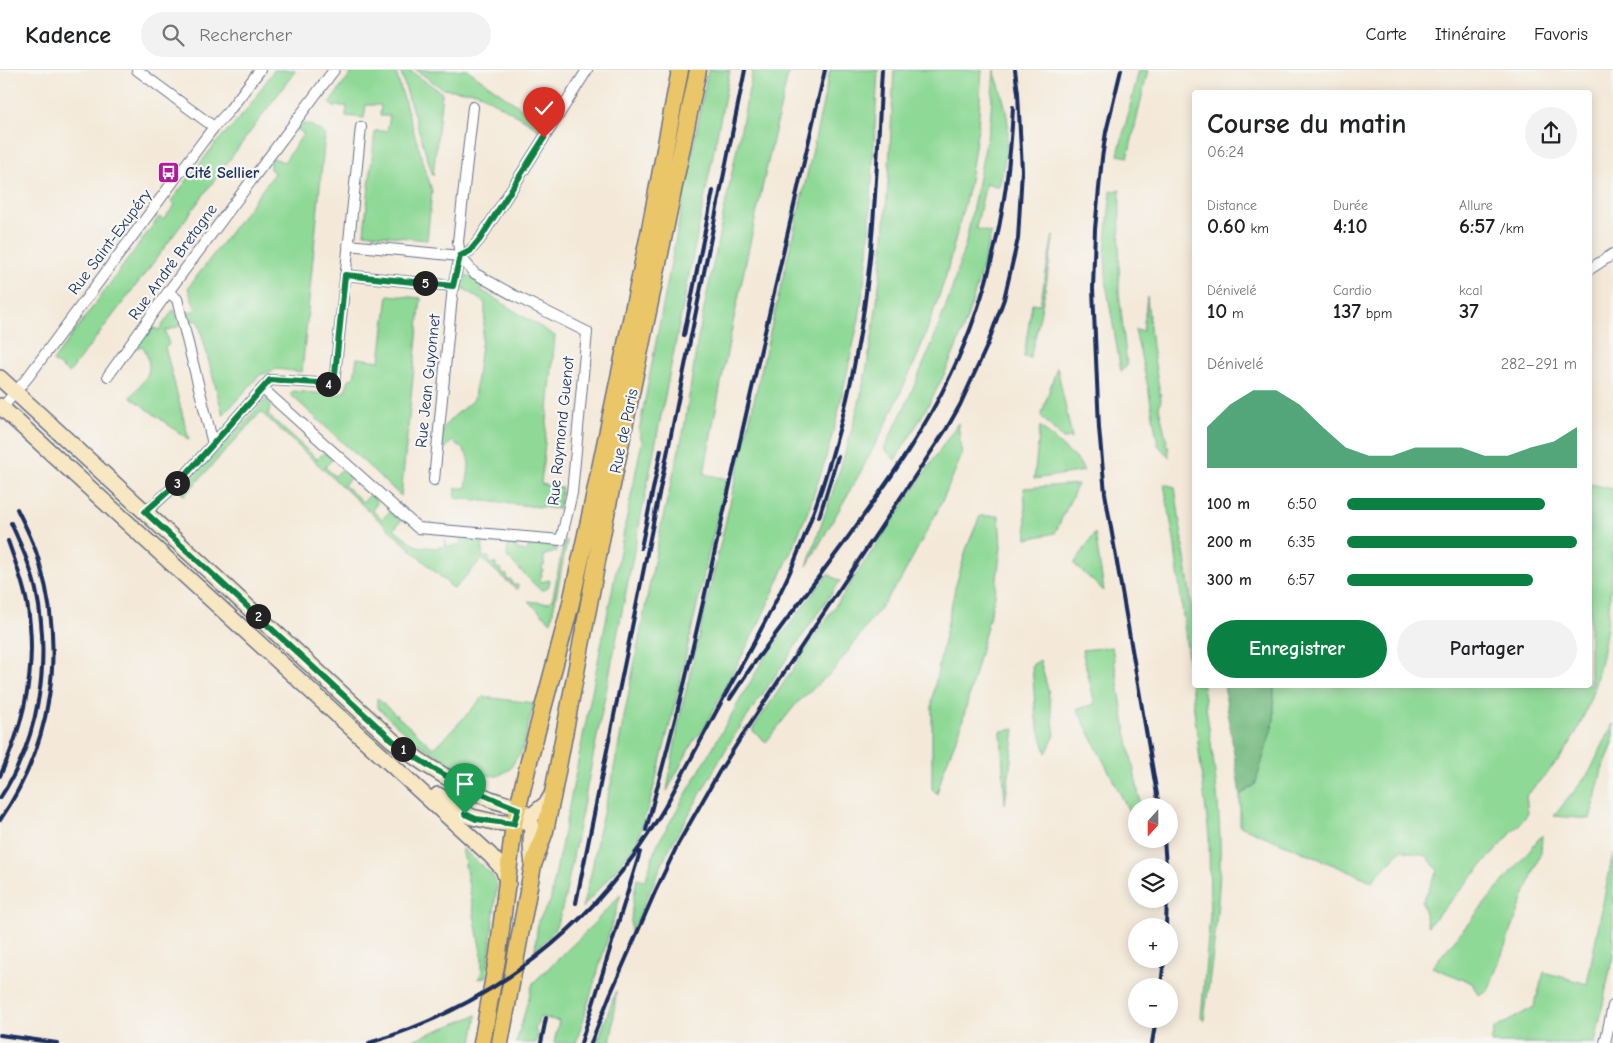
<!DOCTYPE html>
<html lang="fr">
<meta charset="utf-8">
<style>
body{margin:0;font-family:"Comic Neue",sans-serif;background:#f2f2f2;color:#202124;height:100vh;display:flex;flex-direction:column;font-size:19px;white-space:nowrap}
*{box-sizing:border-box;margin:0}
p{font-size:16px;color:#757577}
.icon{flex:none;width:28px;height:28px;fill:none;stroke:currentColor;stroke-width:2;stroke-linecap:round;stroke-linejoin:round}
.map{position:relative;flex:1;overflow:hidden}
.drawer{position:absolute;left:1192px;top:20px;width:400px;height:598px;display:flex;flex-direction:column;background:#fff;border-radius:5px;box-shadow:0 2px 12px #0003}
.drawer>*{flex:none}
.needle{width:32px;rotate:201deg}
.fabs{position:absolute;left:1128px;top:728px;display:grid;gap:10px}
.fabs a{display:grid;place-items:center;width:50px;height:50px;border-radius:50%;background:#fff;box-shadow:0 2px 12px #0003;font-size:25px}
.pin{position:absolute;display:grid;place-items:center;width:42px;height:42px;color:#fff;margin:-51px -21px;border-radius:50% 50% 50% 0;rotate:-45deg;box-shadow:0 0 5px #0007}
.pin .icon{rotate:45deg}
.km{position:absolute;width:25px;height:25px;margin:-12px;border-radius:50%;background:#222;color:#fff;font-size:14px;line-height:25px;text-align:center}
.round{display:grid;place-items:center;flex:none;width:52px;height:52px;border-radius:26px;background:#f2f2f2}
.overview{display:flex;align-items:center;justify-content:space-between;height:85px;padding:0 15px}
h1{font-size:28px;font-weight:800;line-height:38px}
.figures{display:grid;grid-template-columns:repeat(3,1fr);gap:8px;height:85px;padding:5px 15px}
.figures div{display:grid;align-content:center}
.figures b{font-size:21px;font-weight:800}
.figures small{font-size:14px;font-weight:400}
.figures p{font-size:14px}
.chart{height:140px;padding:10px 15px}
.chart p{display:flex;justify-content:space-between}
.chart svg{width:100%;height:90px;margin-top:5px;fill:#0b8043;opacity:.7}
.primary-button{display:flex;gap:10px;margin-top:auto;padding:10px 15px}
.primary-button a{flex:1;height:58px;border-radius:30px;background:#0b8043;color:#fff;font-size:20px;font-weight:800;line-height:58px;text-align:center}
.primary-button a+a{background:#f2f2f2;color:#202124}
ul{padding:0 15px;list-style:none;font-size:16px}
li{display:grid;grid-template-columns:80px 60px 1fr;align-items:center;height:38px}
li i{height:12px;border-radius:6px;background:#0b8043}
header{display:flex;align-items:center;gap:30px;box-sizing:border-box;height:70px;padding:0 25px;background:#fff;border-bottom:1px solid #e0e0e0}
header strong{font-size:24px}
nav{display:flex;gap:28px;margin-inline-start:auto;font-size:18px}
.search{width:350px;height:45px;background:#f2f2f2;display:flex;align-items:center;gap:12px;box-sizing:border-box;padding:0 18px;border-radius:28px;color:#757577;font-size:19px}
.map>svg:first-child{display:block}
</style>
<header>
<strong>Kadence</strong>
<div class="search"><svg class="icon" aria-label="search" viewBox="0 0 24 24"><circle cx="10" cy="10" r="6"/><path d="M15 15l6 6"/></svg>Rechercher</div>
<nav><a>Carte</a><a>Itinéraire</a><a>Favoris</a></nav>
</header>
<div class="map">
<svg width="1613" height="973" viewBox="0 0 1613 973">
<rect width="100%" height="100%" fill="#f6f6f2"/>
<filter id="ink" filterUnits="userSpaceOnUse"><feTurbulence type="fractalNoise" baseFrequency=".02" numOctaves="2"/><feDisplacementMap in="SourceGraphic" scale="10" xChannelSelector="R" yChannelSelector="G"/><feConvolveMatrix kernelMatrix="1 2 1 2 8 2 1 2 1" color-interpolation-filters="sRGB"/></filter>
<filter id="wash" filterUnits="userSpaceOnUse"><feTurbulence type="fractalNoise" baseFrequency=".0096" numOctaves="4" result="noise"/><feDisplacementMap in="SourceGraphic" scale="20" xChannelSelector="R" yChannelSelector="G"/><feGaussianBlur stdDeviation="1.12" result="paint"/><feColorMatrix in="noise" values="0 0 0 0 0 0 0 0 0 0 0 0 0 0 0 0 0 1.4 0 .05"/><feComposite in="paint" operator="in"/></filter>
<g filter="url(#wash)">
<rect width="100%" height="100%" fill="#f4e9d9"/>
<!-- green -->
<path fill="#8fd996" stroke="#55847a" d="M274,0H296L150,197L69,303L53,291L159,147L163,150L175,135L171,131L216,73L246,41Z
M354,0H395L432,121L427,170L364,163L375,61H387L390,46H380L381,35H366L364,48L346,46L347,36H336L335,38L329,33Z
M400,0H409L442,23L433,106Z
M416,0H468L542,53L538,60L533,55L477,22L443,19Z
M708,0H730L565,827C558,854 557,862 535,880L538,851L550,832L642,371L639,361Z
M753,0H789C758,134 728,268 704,404L727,409L709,482L673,642L651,728L637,772L613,803L582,838L592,800L599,759L611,714L661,456L684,359L698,268Z
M830,0H878L868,184L859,249L836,352L824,394L808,441L788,489L761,549L703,661L695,668L667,721L679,650L811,88Z
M894,0H982L978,57L969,116L945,209L918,285L886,354L860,403L807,496C829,432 853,368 866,301C885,202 889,100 894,0Z
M994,0C1000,18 1006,35 1008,54C1009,71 1003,100 999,117L986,113L976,158L991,163C980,207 968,252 949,294C934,327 915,359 895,390L884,379L908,330L932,274L952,219L966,172L990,53Z
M1139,0H1148L1128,87L1118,85Z
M306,54L312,56L325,64L302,302L277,299L260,305L223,345L198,250L189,252L187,243L196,240L188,218L272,107L274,102L270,99V92L273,88L284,92L304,63L296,59L300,55Z
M1120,120L1119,222L1127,296L1121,301L1107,219L1105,184L1111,121Z
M1053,166C1048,207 1041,247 1030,288L1024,287L1032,233L1040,234Z
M467,205L483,213L481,220L555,266L541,414L562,418L559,439L455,428L456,418H466C469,394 475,386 452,371L446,378L442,375L443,358L452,348L474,329L485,245V233L460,216Z
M388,225L421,228L401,426L290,324L293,321L338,325L345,321L349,309L354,308L357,288L380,291Z
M1147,227L1152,277L1161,329L1159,338L1167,372L1165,373V375H1168L1169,387L1158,375L1148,317L1135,260L1143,261Z
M173,240L175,241L180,256L165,261L169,275L165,277L189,370L131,327C148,304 155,304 143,276L134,279L136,272L149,256L159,260Z
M1057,297L1072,368L1063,369L1041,346Z
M266,329L271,334L268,345L317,389L324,382L332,390L325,397L335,406L342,399L351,407L344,415L363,432L370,425L378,432L372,440L382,449L389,442L401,451L394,459L416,476L437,478L438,477H444L445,470L447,477L461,474V464L495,469H483L482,487H489V493L496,494V498L501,499V504L507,505V510H512V515H518L517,520L482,489L454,519L261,342L185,425H184L180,422Z
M958,353L962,385L939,438L900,511L834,600L796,634L766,672L752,660Z
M1040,356L1079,392L1084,401L1034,409Z
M1078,414L1055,463L1027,469L1024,418Z
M1164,414L1175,417L1195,559V615H1203C1211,674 1222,738 1220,798C1218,848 1211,899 1204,950L1201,947L1210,846L1209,766L1174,469Z
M1590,414L1613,419C1613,505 1613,603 1568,677C1556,695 1540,710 1526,726L1528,742L1524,749L1428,856L1422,832L1438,801L1427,786L1401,780L1372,811L1240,756V725L1255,715L1274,651V615H1590Z
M980,446H999L1001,477L995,525L961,657L944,699L937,724L932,719V629L955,518L967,477Z
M1095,463L1104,521L1074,494Z
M509,469H512V473L516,474V479L527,481L528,476H531L532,472L556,476V482L544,485V496L542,497L543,501L541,502L542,506L540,508L541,512L550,510C549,517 547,522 539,519L508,488L507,485Z
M564,471H567L551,552L528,531L545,533L550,532L553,527Z
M828,504L840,511L730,672L668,781L630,866L632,837L637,809L645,811C650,798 652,785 658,773L764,588Z
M1112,577L1125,656L1141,736H1136L1135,753L1077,639L1095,634L1082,580Z
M1040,590L1048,620L1055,665L1046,683L1036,649L1032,595Z
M483,627L534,633L521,684L517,687L510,699L498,706L468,704L414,671L377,637V628L433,678L444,669Z
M1613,654V674L1602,700L1590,749L1554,746L1589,703Z
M1015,659L1005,734L1001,661Z
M1542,765L1541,782L1488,921L1478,925L1472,913L1432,897Z
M462,778L492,805L497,814L487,906L479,909L482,900V888Z
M1613,783V885L1595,973H1491L1494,959L1534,937L1544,902L1587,914Z
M621,824L576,973H554L559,951L540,947L535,960L538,964L536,973H516L533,913L584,864Z
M616,921L613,957L610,973H597Z
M477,945L472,973H405Z"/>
<!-- forest -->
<path fill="#73b97f" stroke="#47746e" d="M1224,615H1274V651L1255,715L1240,725Z"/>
</g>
<g filter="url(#ink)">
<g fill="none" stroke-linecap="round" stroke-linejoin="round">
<defs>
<path id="minor" d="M137,0L214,57
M348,175L460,186L470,181L480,169L587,0
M1590,199L1613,184
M345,205L453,216
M168,222L177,229L213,374
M108,306L168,222L334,0
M263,319L418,458L561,470L572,423L587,262L515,226L474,203L460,186
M2,338L28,307L201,74L214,57L228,42L260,0
M434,410L453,216L460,186L458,172L473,37
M145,443L181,410L270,310L334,314L361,57
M1605,973L1613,936"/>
<path id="secondary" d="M0,308L392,670C422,694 455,714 490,729C503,734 523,736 530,750C534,757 531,764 531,772C531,780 532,787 533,795
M0,336L490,785L503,799L508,813
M438,725L455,738L472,747L494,752L514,754L525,751L547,733L553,723"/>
<path id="primary" d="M482,973L498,884L514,754L530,687L570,537L589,451L649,164L680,0
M500,973L533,795L545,761L553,723L605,449L698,0"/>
</defs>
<!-- minor casing -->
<use href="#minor" stroke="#677089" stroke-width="12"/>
<!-- secondary casing -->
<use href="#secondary" stroke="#677089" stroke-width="18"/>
<!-- primary casing -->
<use href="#primary" stroke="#677089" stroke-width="19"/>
<!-- minor -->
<use href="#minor" stroke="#fff" stroke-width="10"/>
<!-- secondary -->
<use href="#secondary" stroke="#f7e8c3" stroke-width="15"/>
<!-- primary -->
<use href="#primary" stroke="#ebc669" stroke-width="16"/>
<!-- rail -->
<path stroke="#1b2f5e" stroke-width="4" d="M1121,0L1106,62L1102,88L1095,159L1093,219L1099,358L1105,423L1159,736
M684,265L713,121
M819,447L838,386
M641,478L661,380
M730,629C738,617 746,604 755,592C785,551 816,511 846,470C884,417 923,364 951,304C991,221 1009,129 1013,37
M0,706C25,652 38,593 27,533C23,512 15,491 8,471
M0,728C40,668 51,590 36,520C31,497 21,475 11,453
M0,750C51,676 66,582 40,495C35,475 26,457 17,439
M646,760L685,611L825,0
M1164,769L1166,796
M576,833L745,0
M1166,856L1167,829
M1161,916L1164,889
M0,965L57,973
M369,973C476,941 569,876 634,785C645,770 655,754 665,737C689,693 713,648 737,603C757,567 777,532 793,495C831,404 857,305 868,207C876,139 878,69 882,0
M541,973L546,948
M581,973L640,782
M591,973L610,925L655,822L678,774L719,702L749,655L947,358L960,335L987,276L1004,229L1018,169L1022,100L1018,23L1015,0
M1152,973L1156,949"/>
</g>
</g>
<g fill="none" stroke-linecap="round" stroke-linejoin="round" filter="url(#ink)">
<defs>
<path id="route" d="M465,744L476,749L514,754L518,739C472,721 431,701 392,670L145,442L181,410L270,310L334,314L345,205L453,216L460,186L470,181L480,169L544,68"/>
</defs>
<!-- route casing -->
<use href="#route" stroke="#fff" stroke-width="10"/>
<!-- route -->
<use href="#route" stroke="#0b8043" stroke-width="6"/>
</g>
<!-- icons -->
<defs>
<symbol id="bus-square" viewBox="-11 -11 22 22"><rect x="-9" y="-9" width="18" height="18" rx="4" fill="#b5179e" stroke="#f6f6f2"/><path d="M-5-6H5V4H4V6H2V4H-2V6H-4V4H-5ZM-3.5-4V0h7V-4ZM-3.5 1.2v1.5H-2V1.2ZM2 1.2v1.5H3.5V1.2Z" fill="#fff"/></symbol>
</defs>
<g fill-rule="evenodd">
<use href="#bus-square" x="156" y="90" width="25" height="25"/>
</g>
<g text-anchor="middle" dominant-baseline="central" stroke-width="4.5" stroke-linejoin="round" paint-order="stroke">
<!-- poi labels -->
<g font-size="16" font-weight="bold" fill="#1b2f5e" stroke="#f6f6f2" text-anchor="start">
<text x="185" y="103">Cité Sellier</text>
</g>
<!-- street labels -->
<g font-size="16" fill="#1b2f5e" stroke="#f6f6f2">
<text transform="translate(110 172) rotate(-53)">Rue Saint-Exupéry</text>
<text transform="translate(173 192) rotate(-54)">Rue André Bretagne</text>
<text transform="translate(428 311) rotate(-84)">Rue Jean Guyonnet</text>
<text transform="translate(561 361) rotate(-84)">Rue Raymond Guenot</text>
<text transform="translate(624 361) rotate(-78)">Rue de Paris</text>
</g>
</g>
</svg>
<div class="fabs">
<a><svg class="needle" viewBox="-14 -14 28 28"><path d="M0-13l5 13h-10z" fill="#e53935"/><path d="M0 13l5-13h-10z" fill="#757577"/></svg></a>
<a><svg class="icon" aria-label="layers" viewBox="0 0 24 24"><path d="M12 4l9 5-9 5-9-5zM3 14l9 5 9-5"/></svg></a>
<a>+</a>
<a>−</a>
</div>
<div class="pin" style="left:465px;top:744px;background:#1e9e55"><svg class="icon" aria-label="arrive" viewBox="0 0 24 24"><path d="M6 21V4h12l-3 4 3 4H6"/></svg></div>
<div class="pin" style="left:544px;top:68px;background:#d93025"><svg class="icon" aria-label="check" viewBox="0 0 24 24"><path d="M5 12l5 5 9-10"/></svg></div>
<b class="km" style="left:403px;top:679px">1</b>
<b class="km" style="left:258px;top:546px">2</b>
<b class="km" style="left:177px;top:413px">3</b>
<b class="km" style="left:328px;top:314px">4</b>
<b class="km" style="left:425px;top:213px">5</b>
<section class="drawer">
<div class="overview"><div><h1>Course du matin</h1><p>06:24</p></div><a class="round"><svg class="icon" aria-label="share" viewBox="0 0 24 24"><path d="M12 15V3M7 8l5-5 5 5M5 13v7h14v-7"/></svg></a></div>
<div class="figures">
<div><p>Distance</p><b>0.60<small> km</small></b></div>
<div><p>Durée</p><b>4:10</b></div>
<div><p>Allure</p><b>6:57<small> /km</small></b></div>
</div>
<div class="figures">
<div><p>Dénivelé</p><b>10<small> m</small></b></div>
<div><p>Cardio</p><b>137<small> bpm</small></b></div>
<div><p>kcal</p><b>37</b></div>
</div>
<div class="chart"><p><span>Dénivelé</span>282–291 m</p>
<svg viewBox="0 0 160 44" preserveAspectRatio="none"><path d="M0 44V24L10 13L20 6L30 6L40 13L50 24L60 34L70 38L80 38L90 34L100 34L110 34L120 38L130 38L140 34L150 31L160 24V44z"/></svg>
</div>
<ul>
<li><b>100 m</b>6:50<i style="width:86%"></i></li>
<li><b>200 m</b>6:35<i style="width:100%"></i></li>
<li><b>300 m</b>6:57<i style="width:81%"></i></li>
</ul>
<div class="primary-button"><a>Enregistrer</a><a>Partager</a></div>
</section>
</div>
